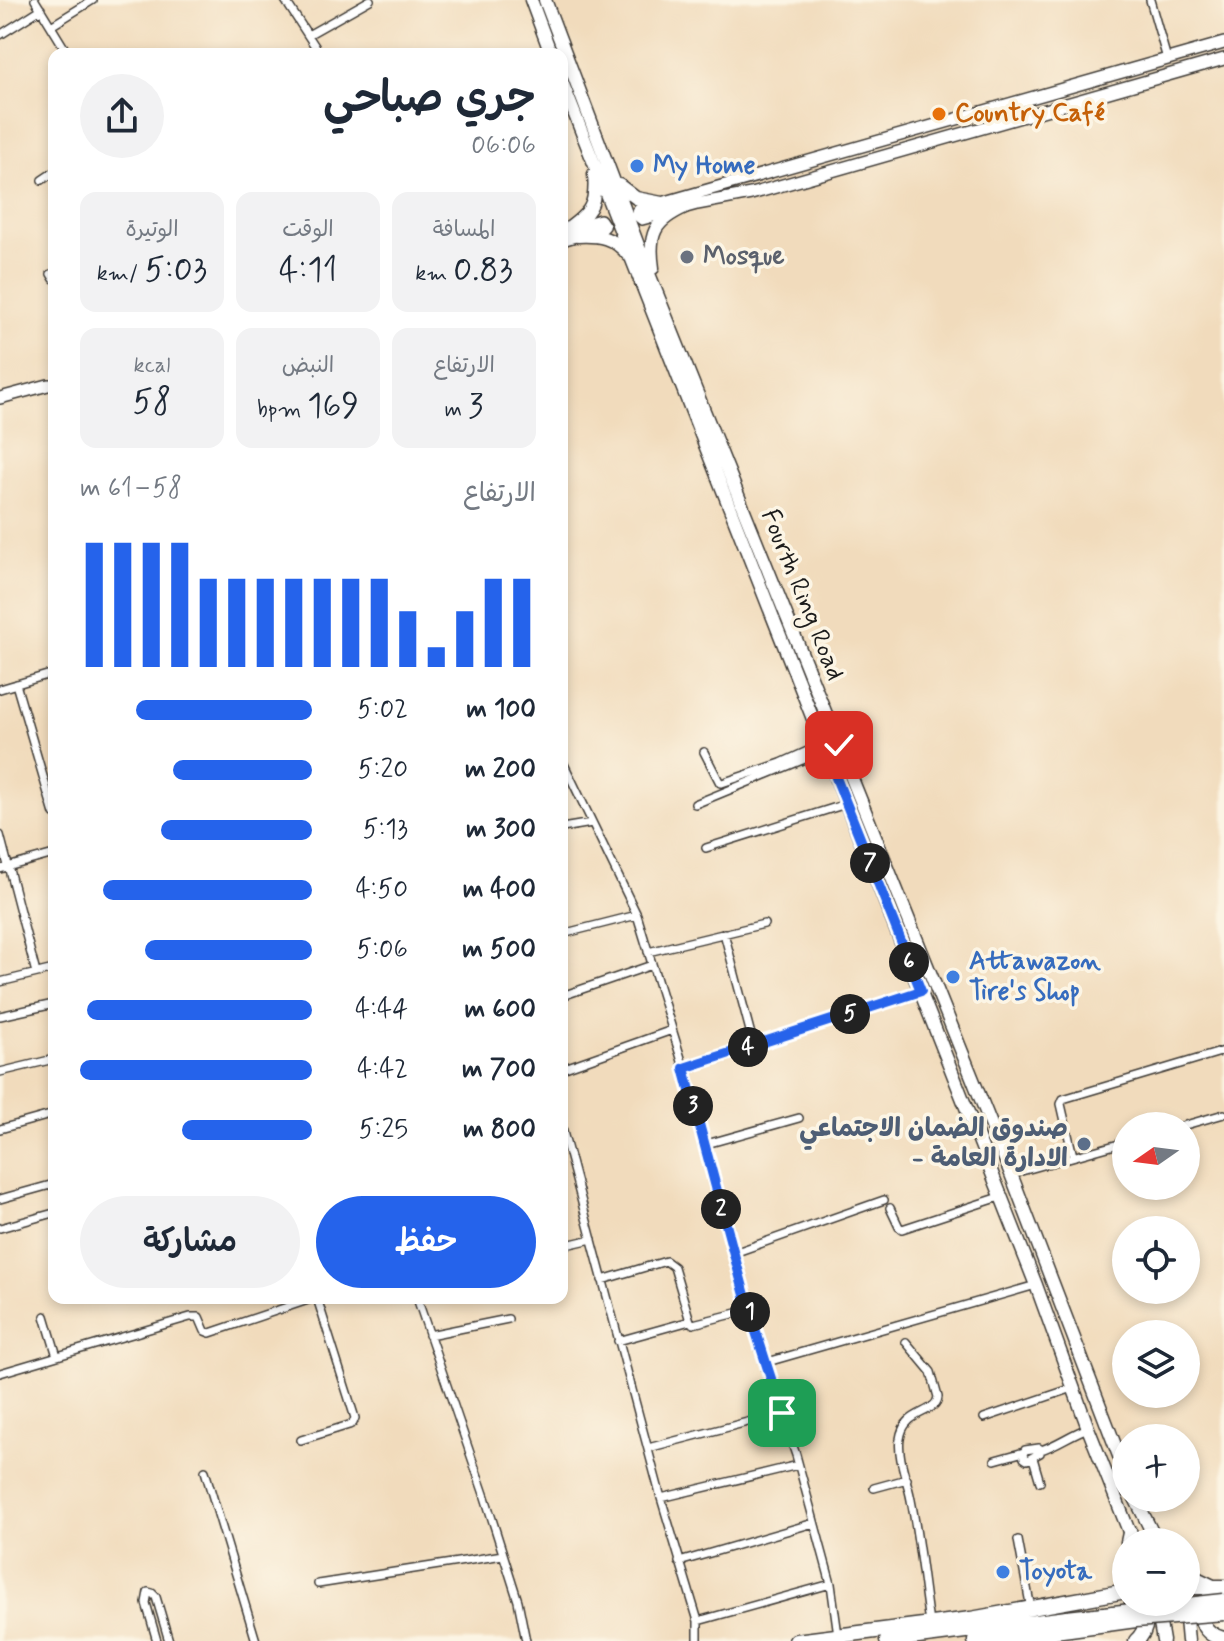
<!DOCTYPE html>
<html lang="ar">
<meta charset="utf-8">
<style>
body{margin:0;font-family:Mynerve,"Playpen Sans Arabic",sans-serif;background:#f2f2f3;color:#1f2937;direction:rtl;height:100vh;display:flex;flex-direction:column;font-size:30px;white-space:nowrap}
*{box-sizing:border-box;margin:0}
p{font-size:26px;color:#747a83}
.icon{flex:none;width:44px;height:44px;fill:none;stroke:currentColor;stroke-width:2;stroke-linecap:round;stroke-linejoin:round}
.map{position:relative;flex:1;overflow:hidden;direction:ltr}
.side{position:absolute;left:48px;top:48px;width:520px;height:1256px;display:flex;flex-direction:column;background:#fff;border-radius:16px;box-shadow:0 4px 12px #0003;direction:rtl}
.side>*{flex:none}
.needle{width:52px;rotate:256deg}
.fabs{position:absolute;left:1112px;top:1112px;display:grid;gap:16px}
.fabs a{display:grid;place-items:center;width:88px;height:88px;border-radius:50%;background:#fff;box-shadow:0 4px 12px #0003;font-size:40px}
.pin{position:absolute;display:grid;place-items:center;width:68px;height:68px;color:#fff;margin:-34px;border-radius:16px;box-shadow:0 4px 12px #0006}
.km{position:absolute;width:40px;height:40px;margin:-20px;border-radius:50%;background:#222;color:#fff;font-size:22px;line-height:40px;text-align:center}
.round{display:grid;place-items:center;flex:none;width:84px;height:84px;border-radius:42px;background:#f2f2f3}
.overview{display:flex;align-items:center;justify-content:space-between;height:136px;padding:0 32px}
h1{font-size:44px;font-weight:600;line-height:60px}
.stats{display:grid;grid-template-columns:repeat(3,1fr);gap:12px;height:136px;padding:8px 32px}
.stats div{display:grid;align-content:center;border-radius:16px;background:#f2f2f3;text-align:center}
.stats b{font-size:34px;font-weight:600}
.stats small{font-size:22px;font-weight:400}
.stats p{font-size:22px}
.chart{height:224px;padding:16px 32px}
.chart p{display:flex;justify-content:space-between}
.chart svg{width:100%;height:144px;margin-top:8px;stroke:#2563eb;stroke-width:6}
.primary-button{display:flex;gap:16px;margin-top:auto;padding:16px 32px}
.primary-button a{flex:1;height:92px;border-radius:48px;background:#2563eb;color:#fff;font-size:32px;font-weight:600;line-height:92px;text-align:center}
.primary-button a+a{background:#f2f2f3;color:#1f2937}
ul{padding:0 32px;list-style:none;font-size:26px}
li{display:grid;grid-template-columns:128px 96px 1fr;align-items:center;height:60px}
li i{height:20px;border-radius:10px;background:#2563eb}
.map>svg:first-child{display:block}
</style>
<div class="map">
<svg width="1224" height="1641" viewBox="0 0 1224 1641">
<rect width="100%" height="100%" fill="#fcf5e5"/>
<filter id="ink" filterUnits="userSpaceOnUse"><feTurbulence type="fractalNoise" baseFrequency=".0125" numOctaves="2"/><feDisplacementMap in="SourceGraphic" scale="16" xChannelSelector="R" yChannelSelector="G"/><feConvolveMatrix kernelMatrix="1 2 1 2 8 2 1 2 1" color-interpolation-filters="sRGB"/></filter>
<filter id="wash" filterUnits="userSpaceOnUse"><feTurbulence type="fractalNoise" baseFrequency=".006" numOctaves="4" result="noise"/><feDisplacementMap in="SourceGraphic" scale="32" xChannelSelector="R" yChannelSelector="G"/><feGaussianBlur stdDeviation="1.8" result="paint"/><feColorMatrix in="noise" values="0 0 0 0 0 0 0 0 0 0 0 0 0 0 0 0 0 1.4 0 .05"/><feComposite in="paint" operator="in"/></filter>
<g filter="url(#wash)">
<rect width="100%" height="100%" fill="#f1dbbc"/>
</g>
<g filter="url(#ink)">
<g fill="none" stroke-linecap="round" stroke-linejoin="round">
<defs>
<path id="street" d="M35,0L68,54
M285,0L320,54
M1150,0L1167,59
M51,26L93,0
M0,35L41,9
M308,35L370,0
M42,180L54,172
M51,274L54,279
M16,684L54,814
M0,689L54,673
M704,752L720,783H722L781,763L823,744
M562,760L637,915L684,1068L764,1363L796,1455L831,1584L838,1635
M695,804L839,745
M562,828L592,823
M0,835L36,973
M706,848L846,804
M0,869L54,854
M724,933L754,1046
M562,934L637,915
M648,952L764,924
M0,982L54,969
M562,996L652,965
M0,1016L54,1004
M684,1068L921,991
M562,1069L672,1030
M0,1072L54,1059
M1182,1126L1224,1114
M562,1128L661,1498L698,1621V1641
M0,1129L54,1114
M703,1145L799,1118
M1073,1156L1061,1104L1063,1099L1224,1051
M1011,1174L1126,1142
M0,1199L54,1184
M890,1208L899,1227L902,1229L1000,1197
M0,1228L54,1213
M562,1246L592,1239
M734,1253L884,1200
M602,1280L666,1261L674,1267L690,1321L693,1324L749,1310
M417,1298L485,1497L518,1601L526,1641
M45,1316L57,1356
M429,1335L508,1319
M618,1341L690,1321
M906,1342L931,1372L938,1397C936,1415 904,1409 900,1439C897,1457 908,1482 911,1500C919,1540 923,1582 929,1623
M764,1363L1036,1285
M0,1373L190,1317H199L205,1331L210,1333L314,1298
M984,1418L1073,1388
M301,1440L349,1425L353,1423L355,1418L317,1298
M648,1448L782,1413
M1039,1448L1040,1453L1027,1460L1024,1458L1023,1454L1025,1450Z
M1041,1450C1057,1445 1071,1434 1088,1428
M1033,1458L1040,1482
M995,1460L1024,1452
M205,1471L256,1641
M874,1488L907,1479
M661,1498L798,1465
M1018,1540L1031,1609
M679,1562L814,1523
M318,1584L503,1555
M698,1621L831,1584
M157,1641L146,1603L148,1592L152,1593L156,1597L169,1641"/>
<path id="secondary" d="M1224,43L662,203L639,209L637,215L642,219L697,204L751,194L1224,59
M562,240L602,228L604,226L600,220L570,229
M0,398L48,385H54"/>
<path id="primary" d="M531,0L551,54
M545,0L649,274L1011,1174L1126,1474
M562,82L1036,1285L1088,1428L1132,1539
M619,185L636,198L662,203
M565,231C590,213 597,206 594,174
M578,236C599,235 614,237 628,255
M653,268C648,234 654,221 685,207
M1135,1498L1157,1542
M1185,1608L1188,1641
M1158,1612L1163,1641"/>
<path id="highway" d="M1128,1542L1130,1533
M1186,1574L1213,1587L1214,1593C1195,1610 1198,1633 1224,1639
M1186,1587H1224
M1132,1602C1148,1612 1150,1628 1136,1641
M796,1641L971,1619L1126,1591
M887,1641L1067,1618
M975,1641L1070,1629"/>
</defs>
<!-- street casing -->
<use href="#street" stroke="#3c3934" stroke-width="10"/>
<!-- secondary casing -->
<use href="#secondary" stroke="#3c3934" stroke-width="14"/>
<!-- primary casing -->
<use href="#primary" stroke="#3c3934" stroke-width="15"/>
<!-- highway casing -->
<use href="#highway" stroke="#3c3934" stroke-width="17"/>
<!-- street -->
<use href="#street" stroke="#fff" stroke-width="7"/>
<!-- secondary -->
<use href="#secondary" stroke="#fff" stroke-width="11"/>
<!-- primary -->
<use href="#primary" stroke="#fff" stroke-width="12"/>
<!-- highway -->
<use href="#highway" stroke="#fff" stroke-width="14"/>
<defs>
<path id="highway-bridge" d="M1067,1618L1224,1601
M1070,1629L1136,1620L1224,1613"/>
</defs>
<!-- highway-bridge casing -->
<use href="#highway-bridge" stroke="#3c3934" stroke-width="17" stroke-linecap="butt"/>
<!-- highway-bridge -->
<use href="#highway-bridge" stroke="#fff" stroke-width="14"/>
</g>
</g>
<g fill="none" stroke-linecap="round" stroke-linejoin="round" filter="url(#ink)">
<defs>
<path id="route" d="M782,1413L749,1310L684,1068L921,991L825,750L839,745"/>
</defs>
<!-- route casing -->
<use href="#route" stroke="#fff" stroke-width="16"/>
<!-- route -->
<use href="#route" stroke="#2563eb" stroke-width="10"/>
</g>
<!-- markers -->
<circle fill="#e8710a" stroke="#fcf5e5" stroke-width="3" cx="939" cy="114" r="8"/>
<g fill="#3f7fe0" stroke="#fcf5e5" stroke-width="3">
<circle cx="637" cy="166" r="8"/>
<circle cx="953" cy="977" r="8"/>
<circle cx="1003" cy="1572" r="8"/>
</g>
<circle fill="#6b7280" stroke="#fcf5e5" stroke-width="3" cx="687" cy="257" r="8"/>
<circle fill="#5c6f8a" stroke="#fcf5e5" stroke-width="3" cx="1084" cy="1144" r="8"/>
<g text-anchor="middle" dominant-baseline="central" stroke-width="7" stroke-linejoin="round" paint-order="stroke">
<!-- food labels -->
<g font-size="26" font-weight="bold" fill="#c56008" stroke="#fcf5e5" text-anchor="start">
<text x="955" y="114">Country Café</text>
</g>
<!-- shop labels -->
<g font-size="26" font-weight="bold" fill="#366cbe" stroke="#fcf5e5" text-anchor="start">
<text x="653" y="166">My Home</text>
<text x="969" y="962">Attawazon<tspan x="969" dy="30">Tire's Shop</tspan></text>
<text x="1019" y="1572">Toyota</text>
</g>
<!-- worship labels -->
<g font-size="26" font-weight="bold" fill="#5b616d" stroke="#fcf5e5" text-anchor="start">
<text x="703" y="257">Mosque</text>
</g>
<!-- street labels -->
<g font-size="26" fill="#1c1c1c" stroke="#fcf5e5">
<text transform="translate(802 595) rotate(68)">Fourth Ring Road</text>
</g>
<!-- service labels -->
<g font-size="26" font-weight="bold" fill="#4e5e75" stroke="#fcf5e5" text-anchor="end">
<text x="1068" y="1129">صندوق الضمان الاجتماعي<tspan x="1068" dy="30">- الادارة العامة</tspan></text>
</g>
</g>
</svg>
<div class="fabs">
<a><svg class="needle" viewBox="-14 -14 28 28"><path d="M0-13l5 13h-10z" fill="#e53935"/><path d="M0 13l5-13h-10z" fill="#747a83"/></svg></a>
<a><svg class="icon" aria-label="locate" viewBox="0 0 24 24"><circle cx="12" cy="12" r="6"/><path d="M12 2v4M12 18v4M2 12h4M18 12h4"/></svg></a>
<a><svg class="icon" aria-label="layers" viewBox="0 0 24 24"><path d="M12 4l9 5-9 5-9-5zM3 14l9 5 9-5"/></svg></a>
<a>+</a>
<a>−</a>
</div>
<div class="pin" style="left:782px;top:1413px;background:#1e9e55"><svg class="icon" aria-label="arrive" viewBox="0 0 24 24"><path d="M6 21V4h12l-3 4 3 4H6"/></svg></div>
<div class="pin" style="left:839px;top:745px;background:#d93025"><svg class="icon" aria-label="check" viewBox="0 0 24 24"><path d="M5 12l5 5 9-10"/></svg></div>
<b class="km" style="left:750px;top:1312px">1</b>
<b class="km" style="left:721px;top:1209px">2</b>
<b class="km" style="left:693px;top:1106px">3</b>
<b class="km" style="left:748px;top:1047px">4</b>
<b class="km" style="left:850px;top:1014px">5</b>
<b class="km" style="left:909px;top:962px">6</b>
<b class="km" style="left:870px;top:863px">7</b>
<section class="side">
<div class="overview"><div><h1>جري صباحي</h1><p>06:06</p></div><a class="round"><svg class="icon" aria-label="share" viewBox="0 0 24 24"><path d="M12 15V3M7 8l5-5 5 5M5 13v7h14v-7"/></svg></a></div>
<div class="stats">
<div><p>المسافة</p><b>0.83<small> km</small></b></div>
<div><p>الوقت</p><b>4:11</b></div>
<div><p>الوتيرة</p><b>5:03<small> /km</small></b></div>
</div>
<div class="stats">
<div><p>الارتفاع</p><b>3<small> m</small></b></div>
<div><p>النبض</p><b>169<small> bpm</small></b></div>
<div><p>kcal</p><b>58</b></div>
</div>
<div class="chart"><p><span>الارتفاع</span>58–61 m</p>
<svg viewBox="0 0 160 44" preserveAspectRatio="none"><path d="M5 44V6M15 44V6M25 44V6M35 44V6M45 44V17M55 44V17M65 44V17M75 44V17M85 44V17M95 44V17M105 44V17M115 44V27M125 44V38M135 44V27M145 44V17M155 44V17"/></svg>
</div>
<ul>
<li><b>100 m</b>5:02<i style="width:76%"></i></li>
<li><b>200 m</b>5:20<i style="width:60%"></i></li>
<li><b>300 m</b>5:13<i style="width:65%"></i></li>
<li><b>400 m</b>4:50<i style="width:90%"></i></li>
<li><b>500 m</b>5:06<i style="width:72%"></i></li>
<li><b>600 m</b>4:44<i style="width:97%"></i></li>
<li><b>700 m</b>4:42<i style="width:100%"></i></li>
<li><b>800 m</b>5:25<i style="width:56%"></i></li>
</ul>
<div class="primary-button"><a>حفظ</a><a>مشاركة</a></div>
</section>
</div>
